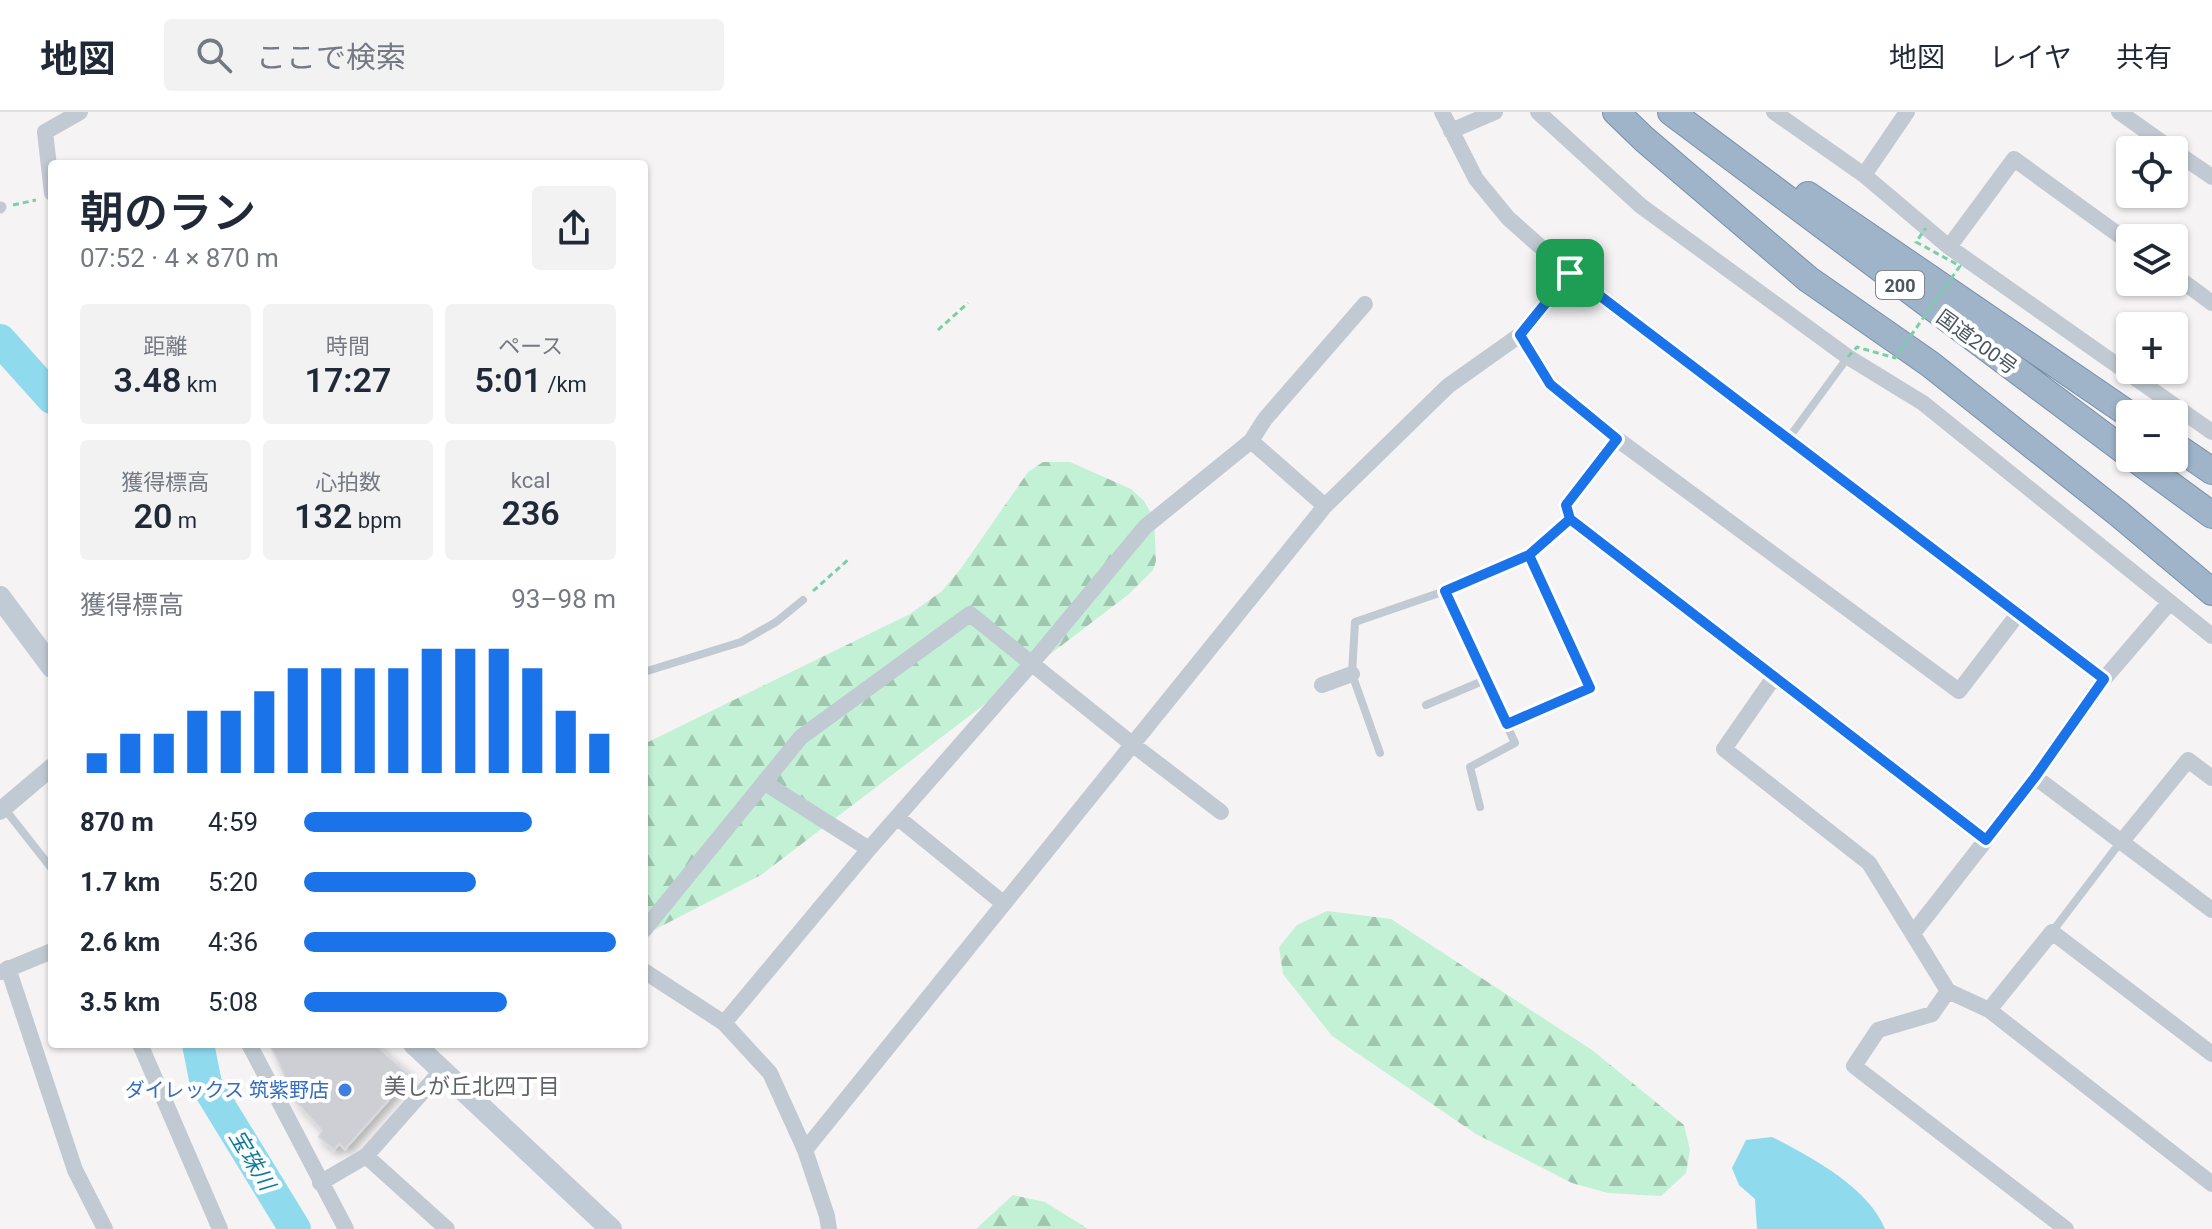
<!DOCTYPE html>
<html lang="ja">
<meta charset="utf-8">
<style>
body{margin:0;font-family:Roboto,"Noto Sans JP",sans-serif;background:#f2f2f3;color:#1f2937;height:100vh;display:flex;flex-direction:column;font-size:30px;white-space:nowrap}
*{box-sizing:border-box;margin:0}
p{font-size:26px;color:#747a83}
.icon{flex:none;width:44px;height:44px;fill:none;stroke:currentColor;stroke-width:2;stroke-linecap:round;stroke-linejoin:round}
.map{position:relative;flex:1;overflow:hidden}
.panel{position:absolute;left:48px;top:48px;width:600px;height:888px;display:flex;flex-direction:column;background:#fff;border-radius:8px;box-shadow:0 2px 6px #0004}
.panel>*{flex:none}
.buttons{position:absolute;left:2116px;top:24px;display:grid;gap:16px}
.buttons a{display:grid;place-items:center;width:72px;height:72px;border-radius:8px;background:#fff;box-shadow:0 2px 6px #0004;font-size:40px}
.pin{position:absolute;display:grid;place-items:center;width:68px;height:68px;color:#fff;margin:-34px;border-radius:16px;box-shadow:0 4px 12px #0006}
.round{display:grid;place-items:center;flex:none;width:84px;height:84px;border-radius:8px;background:#f2f2f3}
.headline{display:flex;align-items:center;justify-content:space-between;height:136px;padding:0 32px}
h1{font-size:44px;font-weight:600;line-height:60px}
.metrics{display:grid;grid-template-columns:repeat(3,1fr);gap:12px;height:136px;padding:8px 32px}
.metrics div{display:grid;align-content:center;border-radius:8px;background:#f2f2f3;text-align:center}
.metrics b{font-size:34px;font-weight:600}
.metrics small{font-size:22px;font-weight:400}
.metrics p{font-size:22px}
.chart{height:224px;padding:16px 32px}
.chart p{display:flex;justify-content:space-between}
.chart svg{width:100%;height:144px;margin-top:8px;stroke:#1a73e8;stroke-width:6}
ul{padding:0 32px;list-style:none;font-size:26px}
li{display:grid;grid-template-columns:128px 96px 1fr;align-items:center;height:60px}
li i{height:20px;border-radius:10px;background:#1a73e8}
header{display:flex;align-items:center;gap:48px;box-sizing:border-box;height:112px;padding:0 40px;background:#fff;border-bottom:2px solid #e0e1e3}
header strong{font-size:38px}
nav{display:flex;gap:44px;margin-inline-start:auto;font-size:28px}
.search{width:560px;height:72px;background:#f2f2f3;display:flex;align-items:center;gap:20px;box-sizing:border-box;padding:0 28px;border-radius:8px;color:#747a83;font-size:30px}
.map>svg:first-child{display:block}
</style>
<header>
<strong>地図</strong>
<div class="search"><svg class="icon" aria-label="search" viewBox="0 0 24 24"><circle cx="10" cy="10" r="6"/><path d="M15 15l6 6"/></svg>ここで検索</div>
<nav><a>地図</a><a>レイヤ</a><a>共有</a></nav>
</header>
<div class="map">
<svg width="2212" height="1117" viewBox="0 0 2212 1117">
<defs>
<pattern id="forest-firs" width="22" height="20" patternUnits="userSpaceOnUse" patternTransform="scale(2)"><rect width="22" height="20" fill="#c3f1d5"/><path d="M5 1l3.5 6h-7zM16 11l3.5 6h-7z" fill="#a0c6b0"/></pattern>
<filter id="shadow"><feDropShadow dx="4.5" dy="4.5" stdDeviation="4" flood-color="#0004"/></filter>
</defs>
<rect width="100%" height="100%" fill="#f5f3f3"/>
<!-- forest -->
<path fill="url(#forest-firs)" d="M1043,350H1070L1131,377L1144,389L1154,406L1156,449L1153,458L1129,482L761,763L644,823V632L910,502L942,479L962,455L1028,360Z
M1327,799L1391,807L1592,938L1684,1013L1690,1038L1686,1061L1661,1084L1608,1081L1572,1071L1476,1022L1332,924L1283,862L1279,835L1297,813Z
M1013,1083L1045,1090L1088,1117H976Z"/>
<!-- water -->
<path fill="#90daee" d="M1772,1025C1811,1045 1868,1075 1885,1117H1757L1755,1087L1739,1073L1732,1056L1746,1028Z"/>
<g fill="none" stroke-linecap="round" stroke-linejoin="round">
<!-- river -->
<path stroke="#90daee" stroke-width="32" d="M0,228L52,286
M198,932L206,972L295,1117"/>
</g>
<!-- building -->
<path fill="#cdcfd5" stroke="#d7d9de" stroke-width="2" filter="url(#shadow)" d="M270,932H374L410,964L345,1037L339,1032L334,1038L319,1025L322,1018L297,991Z"/>
<g fill="none" stroke-linecap="round" stroke-linejoin="round">
<defs>
<path id="trunk" d="M1616,0L1644,27L1808,167L1930,252L2119,402L2212,480
M1671,0L2130,343
M1808,83L2130,303
M2174,333L2212,359
M2134,346L2212,403"/>
</defs>
<!-- trunk casing -->
<use href="#trunk" stroke="#7690ad" stroke-width="28"/>
<!-- path -->
<path stroke="#7ad0a6" stroke-width="3" stroke-dasharray="6 4" stroke-linecap="butt" d="M13,93L36,88
M938,218L968,191
M813,479L849,447"/>
<!-- service -->
<path stroke="#c1cad2" stroke-width="8" d="M1788,327L1848,245
M1445,479L1515,631L1470,655L1480,695
M644,560L741,530L776,510L803,488
M1426,593L1485,568
M1507,612L1590,576L1529,443
M1380,641L1352,562L1355,510L1445,479L1529,443L1570,407
M4,696L52,757
M2052,820L2122,728"/>
<!-- pedestrian -->
<path stroke="#c1cad2" stroke-width="11" d="M0,96L1,95"/>
<!-- minor -->
<path stroke="#c1cad2" stroke-width="16" d="M1442,0L1476,67L1508,106L1570,161L2104,567
M1538,0L1641,94L1848,245L1923,291L2212,524
M1774,0L1864,63L1949,135L2212,320
M2119,0L2173,38
M1451,19L1495,0
M2174,39L2212,65
M1864,63L1907,0
M52,81L45,20L80,0
M1949,135L2014,47L2130,131
M2174,163L2212,191
M1520,223L1550,272L1617,327L1959,579L2018,502
M1617,327L1566,393L1570,407L1986,728
M1325,394L1251,329L1265,307L1365,192
M1774,565L1724,637L1869,751L1948,879L1989,898L2212,1072
M1322,573L1352,562
M2035,665L2212,798
M765,671L869,737
M897,705L1003,791
M2123,728L2188,648L2212,666
M644,818L801,625L970,502L1132,632L1221,700
M1914,820L2035,665L2104,567L2170,490
M8,856L75,1058L105,1117
M644,859L724,911L770,961L805,1038L827,1104L829,1117
M1,860L52,839
M1948,879L1932,902L1878,918L1854,954L2066,1117
M1989,898L2052,820L2212,942
M724,911L869,737L1032,551L1145,415L1251,329
M140,932L220,1117
M249,932L346,1117
M805,1038L1325,394L1448,274L1520,223L1570,161
M366,1044L447,1117
M320,1071L366,1044L442,958"/>
<!-- tertiary -->
<path stroke="#c1cad2" stroke-width="18" d="M0,699L52,655"/>
<!-- secondary -->
<path stroke="#c1cbd6" stroke-width="22" d="M0,485L52,555
M414,932L611,1117"/>
<!-- trunk -->
<use href="#trunk" stroke="#9fb4c9" stroke-width="26"/>
<!-- path-bridge -->
<path stroke="#7ad0a6" stroke-width="3" stroke-dasharray="6 4" stroke-linecap="butt" d="M1848,245L1857,235L1895,246L1960,154L1916,130L1926,116"/>
</g>
<g fill="none" stroke-linecap="round" stroke-linejoin="round">
<defs>
<path id="route" d="M1570,161L1520,223L1550,272L1617,327L1566,393L1570,407L1529,443L1590,576L1507,612L1445,479L1529,443L1570,407L1986,728L2035,665L2104,567L1570,161"/>
</defs>
<!-- route casing -->
<use href="#route" stroke="#fff" stroke-width="16"/>
<!-- route -->
<use href="#route" stroke="#1a73e8" stroke-width="10"/>
</g>
<!-- markers -->
<circle fill="#3f7fe0" stroke="#fff" stroke-width="3" cx="345" cy="978" r="8"/>
<g text-anchor="middle" dominant-baseline="central" stroke-width="8" stroke-linejoin="round" paint-order="stroke">
<!-- shield labels -->
<rect fill="#fff" stroke="#808990" stroke-width="2" x="1876" y="159" width="48" height="28" rx="6"/>
<g font-size="18" font-weight="bold" fill="#4a5661">
<text x="1900" y="173">200</text>
</g>
<!-- street labels -->
<g font-size="20" fill="#4a5661" stroke="#fff">
<text transform="translate(1977 230) rotate(36)">国道200号</text>
</g>
<!-- shop labels -->
<g font-size="20" fill="#366cbe" stroke="#fff" text-anchor="end">
<text x="329" y="978">ダイレックス 筑紫野店</text>
</g>
<!-- neighbourhood labels -->
<g font-size="22" fill="#5f6368" stroke="#fff">
<text x="472" y="974">美しが丘北四丁目</text>
</g>
<!-- water labels -->
<g font-size="22" font-style="italic" fill="#0c7c9b" stroke="#fff">
<text transform="translate(252 1048) rotate(59)">宝珠川</text>
</g>
</g>
</svg>
<div class="buttons">
<a><svg class="icon" aria-label="locate" viewBox="0 0 24 24"><circle cx="12" cy="12" r="6"/><path d="M12 2v4M12 18v4M2 12h4M18 12h4"/></svg></a>
<a><svg class="icon" aria-label="layers" viewBox="0 0 24 24"><path d="M12 4l9 5-9 5-9-5zM3 14l9 5 9-5"/></svg></a>
<a>+</a>
<a>−</a>
</div>
<div class="pin" style="left:1570px;top:161px;background:#1e9e55"><svg class="icon" aria-label="arrive" viewBox="0 0 24 24"><path d="M6 21V4h12l-3 4 3 4H6"/></svg></div>
<section class="panel">
<div class="headline"><div><h1>朝のラン</h1><p>07:52 · 4 × 870 m</p></div><a class="round"><svg class="icon" aria-label="share" viewBox="0 0 24 24"><path d="M12 15V3M7 8l5-5 5 5M5 13v7h14v-7"/></svg></a></div>
<div class="metrics">
<div><p>距離</p><b>3.48<small> km</small></b></div>
<div><p>時間</p><b>17:27</b></div>
<div><p>ペース</p><b>5:01<small> /km</small></b></div>
</div>
<div class="metrics">
<div><p>獲得標高</p><b>20<small> m</small></b></div>
<div><p>心拍数</p><b>132<small> bpm</small></b></div>
<div><p>kcal</p><b>236</b></div>
</div>
<div class="chart"><p><span>獲得標高</span>93–98 m</p>
<svg viewBox="0 0 160 44" preserveAspectRatio="none"><path d="M5 44V38M15 44V32M25 44V32M35 44V25M45 44V25M55 44V19M65 44V12M75 44V12M85 44V12M95 44V12M105 44V6M115 44V6M125 44V6M135 44V12M145 44V25M155 44V32"/></svg>
</div>
<ul>
<li><b>870 m</b>4:59<i style="width:73%"></i></li>
<li><b>1.7 km</b>5:20<i style="width:55%"></i></li>
<li><b>2.6 km</b>4:36<i style="width:100%"></i></li>
<li><b>3.5 km</b>5:08<i style="width:65%"></i></li>
</ul>
</section>
</div>
